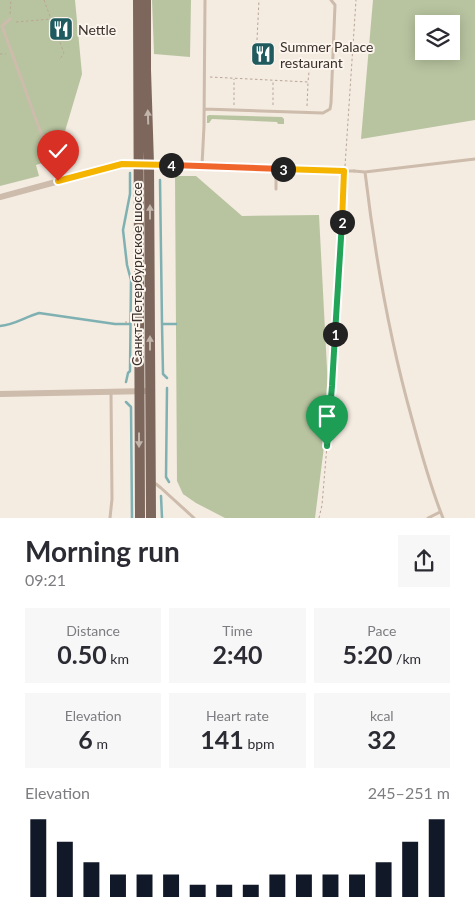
<!DOCTYPE html>
<meta charset="utf-8">
<style>
body{margin:0;font-family:Lato,sans-serif;background:#f7f7f7;color:#2b2b33;height:100vh;display:flex;flex-direction:column;font-size:19px;white-space:nowrap}
*{box-sizing:border-box;margin:0}
p{font-size:16px;color:#7c7c81}
.icon{flex:none;width:28px;height:28px;fill:none;stroke:currentColor;stroke-width:2;stroke-linecap:round;stroke-linejoin:round}
.map{position:relative;height:518px;overflow:hidden}
.sheet{display:flex;flex-direction:column;background:#fff;flex:1}
.sheet>*{flex:none}
.fabs{position:absolute;left:415px;top:15px;display:grid;gap:10px}
.fabs a{display:grid;place-items:center;width:45px;height:45px;border-radius:0px;background:#fff;box-shadow:0 2px 12px #0003;font-size:25px}
.pin{position:absolute;display:grid;place-items:center;width:42px;height:42px;color:#fff;margin:-51px -21px;border-radius:50% 50% 50% 0;rotate:-45deg;box-shadow:0 0 5px #0007}
.pin .icon{rotate:45deg}
.km{position:absolute;width:25px;height:25px;margin:-12px;border-radius:50%;background:#222;color:#fff;font-size:14px;line-height:25px;text-align:center}
.round{display:grid;place-items:center;flex:none;width:52px;height:52px;border-radius:0px;background:#f7f7f7}
.overview{display:flex;align-items:center;justify-content:space-between;height:85px;padding:0 25px}
h1{font-size:28px;font-weight:700;line-height:38px}
.figures{display:grid;grid-template-columns:repeat(3,1fr);gap:8px;height:85px;padding:5px 25px}
.figures div{display:grid;align-content:center;border-radius:0px;background:#f7f7f7;text-align:center}
.figures b{font-size:25px;font-weight:700}
.figures small{font-size:14px;font-weight:400}
.figures p{font-size:14px}
.chart{height:140px;padding:10px 25px}
.chart p{display:flex;justify-content:space-between}
.chart svg{width:100%;height:90px;margin-top:5px;stroke:#111827;stroke-width:6}
.map>svg:first-child{display:block}
</style>
<div class="map">
<svg width="475" height="518" viewBox="0 0 475 518">
<rect width="100%" height="100%" fill="#f4ebe1"/>
<!-- green -->
<path fill="#b8c4a0" fill-rule="evenodd" d="M0,0H75L82,74L60,148L63,156L36,165L39,176L0,186Z
M152,0H191L190,57L154,54Z
M373,0H475V120L361,139ZM424,24H451V51H424Z
M209,115L282,117L284,119V124H278L277,122L212,119L209,123H207V116Z
M175,176H196L242,216L319,215L329,407L315,518H225L196,503L183,494L177,481Z"/>
<g fill="none" stroke-linecap="round" stroke-linejoin="round">
<!-- stream -->
<path stroke="#7fb0b2" stroke-width="2.5" d="M160,180L162,324H176
M162,324L163,374L167,378
M0,326C14,325 25,317 39,313L115,324H130
M126,382L128,373L130,371L131,280L127,265L123,230L130,194V173
M167,388L166,477L169,482
M126,402L131,407L132,518
M161,496L162,518"/>
<!-- path -->
<path stroke="#b9a596" stroke-width="1" stroke-dasharray="2.5 2.5" stroke-linecap="butt" d="M44,0L51,19
M10,14L11,0
M16,22L51,19L64,53L59,60
M257,40L259,0
M0,54H6
M210,77L308,82L309,72
M234,105V79
M273,105V81
M307,106L308,83
M345,166L356,0
M126,321V326
M319,518L322,505L332,386L344,177"/>
<!-- service -->
<path stroke="#cdbbac" stroke-width="3" d="M10,19L2,26L58,180
M307,66H333
M204,109L323,113L330,109L331,103L335,5L331,0
M202,165L204,126L205,0
M276,170V189
M354,171L365,172L475,159
M365,172C375,256 389,337 412,419C421,452 430,486 443,518
M152,483L156,484L161,488L194,518
M110,518L112,499L111,393
M428,518L440,512"/>
<!-- minor -->
<path stroke="#cdbbac" stroke-width="6" d="M0,197L122,164L202,166L334,171
M0,394L150,391"/>
<!-- primary -->
<path stroke="#7d675c" stroke-width="10" d="M138,0L140,518
M146,0V70L149,164L151,518"/>
<!-- service-bridge -->
<path stroke="#cdbbac" stroke-width="3" d="M334,171H354"/>
</g>
<!-- one-way arrows -->
<defs><path id="oneway-solid" d="M-6-.8H1V-3.2L6.5 0L1 3.2V.8H-6Z" transform="scale(1.25)"/></defs>
<g fill="#c2b5ac">
<use href="#oneway-solid" transform="translate(148 117) rotate(-92)"/>
<use href="#oneway-solid" transform="translate(150 212) rotate(-90)"/>
<use href="#oneway-solid" transform="translate(150 343) rotate(-90)"/>
<use href="#oneway-solid" transform="translate(139 440) rotate(90)"/>
</g>
<g fill="none" stroke-linecap="round" stroke-linejoin="round">
<defs>
<path id="split-1" d="M327,446L332,386L335,334"/>
<path id="split-2" d="M335,334L342,222"/>
<path id="split-3" d="M283,169L344,171L342,222"/>
<path id="split-4" d="M171,165L283,169"/>
<path id="split-5" d="M58,181L122,164L171,165"/>
</defs>
<!-- split-1 casing -->
<use href="#split-1" stroke="#fff" stroke-width="10"/>
<!-- split-2 casing -->
<use href="#split-2" stroke="#fff" stroke-width="10"/>
<!-- split-3 casing -->
<use href="#split-3" stroke="#fff" stroke-width="10"/>
<!-- split-4 casing -->
<use href="#split-4" stroke="#fff" stroke-width="10"/>
<!-- split-5 casing -->
<use href="#split-5" stroke="#fff" stroke-width="10"/>
<!-- split-1 -->
<use href="#split-1" stroke="#22a559" stroke-width="6"/>
<!-- split-2 -->
<use href="#split-2" stroke="#22a559" stroke-width="6"/>
<!-- split-3 -->
<use href="#split-3" stroke="#f5b400" stroke-width="6"/>
<!-- split-4 -->
<use href="#split-4" stroke="#f0652b" stroke-width="6"/>
<!-- split-5 -->
<use href="#split-5" stroke="#f5b400" stroke-width="6"/>
</g>
<!-- icons -->
<defs>
<symbol id="restaurant-square" viewBox="-11 -11 22 22"><rect x="-9" y="-9" width="18" height="18" rx="4" fill="#1f5a5e" stroke="#fbf5ee"/><path d="M-5-6h1v4h1v-4h1v4h1v-4h1v5L-1.5 .5V6h-2V.5L-5-1ZM5-6V6H3V1.5H1.5Q1.5-4 5-6Z" fill="#fff"/></symbol>
</defs>
<g fill-rule="evenodd">
<use href="#restaurant-square" x="47" y="15" width="28" height="28"/>
<use href="#restaurant-square" x="249" y="40" width="28" height="28"/>
</g>
<g text-anchor="middle" dominant-baseline="central" stroke-width="4" stroke-linejoin="round" paint-order="stroke">
<!-- poi labels -->
<g font-size="14" fill="#3b302b" stroke="#fbf5ee" text-anchor="start">
<text x="78" y="29">Nettle</text>
<text x="280" y="46">Summer Palace<tspan x="280" dy="16">restaurant</tspan></text>
</g>
<!-- street labels -->
<g font-size="14" fill="#3b302b" stroke="#fbf5ee">
<text transform="translate(136 274) rotate(-90)">Санкт-Петербургское шоссе</text>
</g>
</g>
</svg>
<div class="fabs">
<a><svg class="icon" aria-label="layers" viewBox="0 0 24 24"><path d="M12 4l9 5-9 5-9-5zM3 14l9 5 9-5"/></svg></a>
</div>
<div class="pin" style="left:327px;top:446px;background:#1e9e55"><svg class="icon" aria-label="arrive" viewBox="0 0 24 24"><path d="M6 21V4h12l-3 4 3 4H6"/></svg></div>
<div class="pin" style="left:58px;top:181px;background:#d93025"><svg class="icon" aria-label="check" viewBox="0 0 24 24"><path d="M5 12l5 5 9-10"/></svg></div>
<b class="km" style="left:335px;top:334px">1</b>
<b class="km" style="left:342px;top:222px">2</b>
<b class="km" style="left:283px;top:169px">3</b>
<b class="km" style="left:171px;top:165px">4</b>
</div>
<section class="sheet">
<div class="overview"><div><h1>Morning run</h1><p>09:21</p></div><a class="round"><svg class="icon" aria-label="share" viewBox="0 0 24 24"><path d="M12 15V3M7 8l5-5 5 5M5 13v7h14v-7"/></svg></a></div>
<div class="figures">
<div><p>Distance</p><b>0.50<small> km</small></b></div>
<div><p>Time</p><b>2:40</b></div>
<div><p>Pace</p><b>5:20<small> /km</small></b></div>
</div>
<div class="figures">
<div><p>Elevation</p><b>6<small> m</small></b></div>
<div><p>Heart rate</p><b>141<small> bpm</small></b></div>
<div><p>kcal</p><b>32</b></div>
</div>
<div class="chart"><p><span>Elevation</span>245–251 m</p>
<svg viewBox="0 0 160 44" preserveAspectRatio="none"><path d="M5 44V6M15 44V17M25 44V27M35 44V33M45 44V33M55 44V33M65 44V38M75 44V38M85 44V38M95 44V33M105 44V33M115 44V33M125 44V33M135 44V27M145 44V17M155 44V6"/></svg>
</div>
</section>
